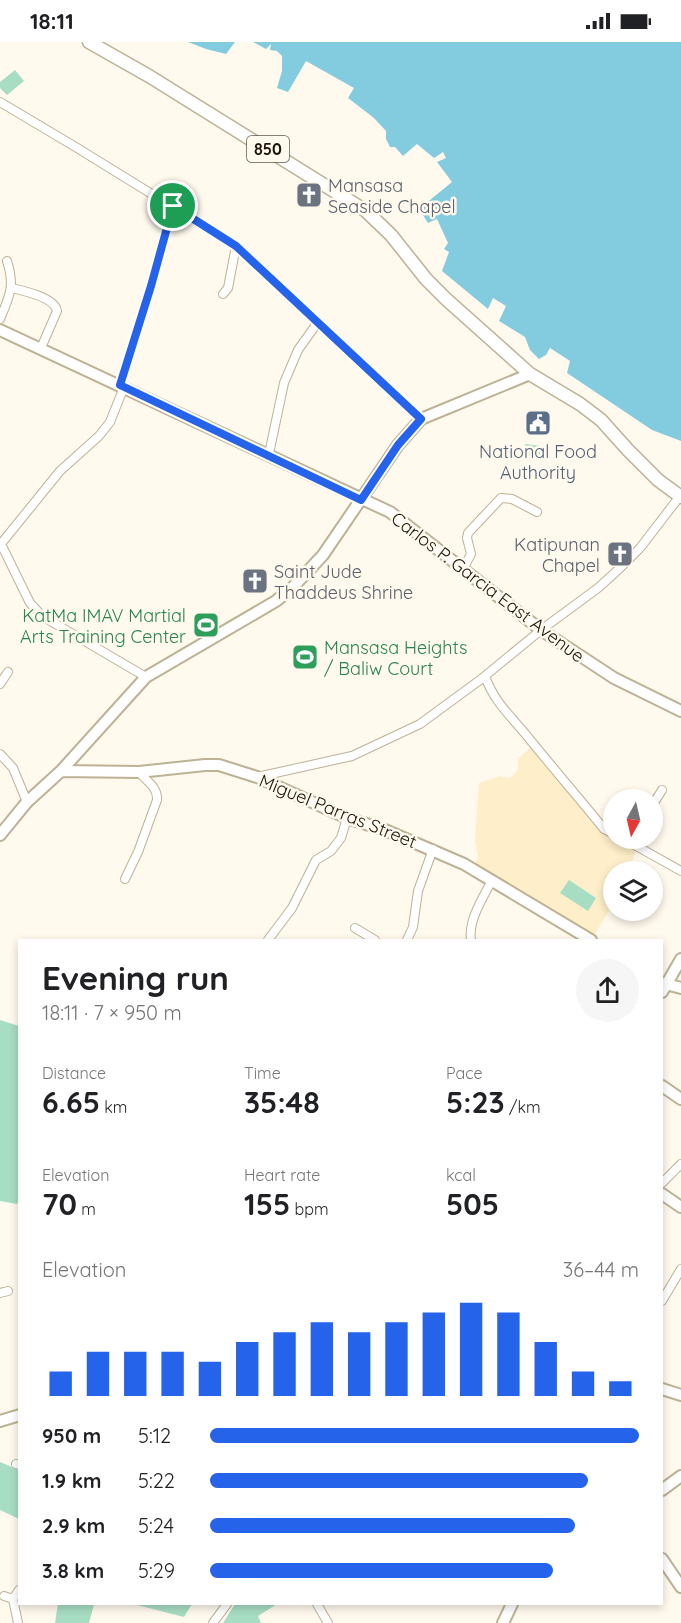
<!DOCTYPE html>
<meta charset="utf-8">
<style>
body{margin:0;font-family:Quicksand,sans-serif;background:#f6f6f6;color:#202124;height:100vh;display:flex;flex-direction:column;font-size:22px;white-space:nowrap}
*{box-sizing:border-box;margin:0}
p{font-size:20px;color:#757577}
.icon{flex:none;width:33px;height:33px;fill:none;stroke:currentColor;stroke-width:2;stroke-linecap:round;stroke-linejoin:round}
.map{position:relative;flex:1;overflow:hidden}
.panel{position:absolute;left:18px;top:897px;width:645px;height:666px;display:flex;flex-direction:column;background:#fff;border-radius:0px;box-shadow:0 3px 9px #0003}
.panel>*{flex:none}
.needle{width:39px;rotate:188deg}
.tools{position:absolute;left:603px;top:747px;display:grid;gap:12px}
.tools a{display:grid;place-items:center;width:60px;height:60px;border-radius:50%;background:#fff;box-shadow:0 3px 9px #0003;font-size:30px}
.pin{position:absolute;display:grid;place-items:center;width:51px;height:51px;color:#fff;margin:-26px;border:3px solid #fff;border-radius:50%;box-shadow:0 2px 6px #0007}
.round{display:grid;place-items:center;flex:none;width:63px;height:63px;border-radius:32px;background:#f6f6f6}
.summary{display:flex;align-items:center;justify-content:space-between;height:102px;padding:0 24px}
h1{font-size:33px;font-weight:800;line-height:45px}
.figures{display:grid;grid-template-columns:repeat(3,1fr);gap:9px;height:102px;padding:6px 24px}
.figures div{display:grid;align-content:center}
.figures b{font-size:30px;font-weight:800}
.figures small{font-size:16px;font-weight:400}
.figures p{font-size:16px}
.chart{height:168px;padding:12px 24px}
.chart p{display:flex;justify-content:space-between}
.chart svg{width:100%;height:108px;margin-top:6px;stroke:#2563eb;stroke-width:6}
ul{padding:0 24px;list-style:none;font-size:20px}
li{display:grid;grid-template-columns:96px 72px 1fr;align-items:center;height:45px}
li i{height:15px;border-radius:8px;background:#2563eb}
.status{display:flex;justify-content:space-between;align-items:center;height:42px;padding:0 30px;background:#fff;direction:ltr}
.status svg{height:16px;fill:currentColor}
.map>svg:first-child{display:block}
</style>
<div class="status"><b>18:11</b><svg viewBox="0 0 49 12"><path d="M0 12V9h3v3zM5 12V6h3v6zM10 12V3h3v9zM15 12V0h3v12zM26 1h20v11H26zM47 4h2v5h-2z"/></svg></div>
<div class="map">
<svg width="681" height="1581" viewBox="0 0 681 1581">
<rect width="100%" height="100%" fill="#fff9ee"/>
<!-- built -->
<path fill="#feeec9" d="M534,702L613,793L614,796L621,797L637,805L629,829L614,830L613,862L592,897L473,827L478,815L475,798L479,741L500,734L510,736L518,728V717Z"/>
<!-- green -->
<path fill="#a7ddc3" d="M15,28L24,39L7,53L0,46V40Z
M525,402L549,405L547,416L524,413Z
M569,838L596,856L588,869L560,851Z
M0,978L19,984L20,1158L17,1162L0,1159Z
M0,1420L19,1428V1477L0,1468Z
M58,1562H94L89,1581H55Z
M133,1562H192L184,1575Z
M235,1562H277L258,1574L261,1581H223Z"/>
<!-- water -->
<path fill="#83cce0" d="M188,0H235L226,12L206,7Z
M253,0H681V399L652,388L567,331L570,319L550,306L546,313L539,317L530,308L525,295L499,279L506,264L493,256L488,267L442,229L449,210L444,207L448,201L437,177L428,181L419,167L452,140L437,120L446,116L443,110L434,116L417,102L403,114L395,105H390L386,97V89L374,76L348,56L354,46L306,19L288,50L277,46L282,29V14L277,9L270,8L271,2L266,7Z"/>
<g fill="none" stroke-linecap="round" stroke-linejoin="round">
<defs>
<path id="street" d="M0,60L74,104L236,204L421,377
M12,246C25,249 55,256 57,269L41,306
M223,252L228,246L236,204
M0,277C10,253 15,244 7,219
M120,343L151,244L173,164
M265,413L270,407L284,341L298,308L318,280
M1,502L30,561L42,574L146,635
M0,503L60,429L99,394L110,380L124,345
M463,527L471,512L467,496L468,491L501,456L512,457L537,470
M485,634C494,660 510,673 527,694C552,725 579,756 604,787L614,792
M0,642L8,630
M0,712L13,726L27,760
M257,735L352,714L420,682L480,638L541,588L598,546L619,527L640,506L680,454
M652,764L662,748
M622,796L681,829
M125,837L138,810L157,758C158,745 147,740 139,730
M355,886L375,898
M268,898L292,866L316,818L331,809L341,796L347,776
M407,898L413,885L418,849L433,807
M471,898C468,878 483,856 492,838
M662,1141L681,1122
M0,1251L8,1249
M662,1259L681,1227
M16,1422L20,1423
M4,1554L13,1557
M317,1562L328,1581
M18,1581L13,1557L19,1548
M213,1581L227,1562"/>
<path id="secondary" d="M0,288L390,470L541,588L614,636L681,669
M61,729L139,730L205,723H219L257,735L347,776L385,788L464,822L591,898
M0,793L27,760L61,729L146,635L276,559L292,546L323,513L398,403L421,377L530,332
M662,941L681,946
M662,950L681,917
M662,1044L681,1057
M662,1152L681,1165
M662,1347L681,1353
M0,1379L20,1373
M662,1448L681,1434
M662,1517L681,1545
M503,1581L512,1562"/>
<path id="primary" d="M89,0L149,34L366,169L391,193L426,237L446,257L530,332L580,362L601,378L628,408L658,438L681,455"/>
</defs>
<!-- street casing -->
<use href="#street" stroke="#beb295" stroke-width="10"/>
<!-- secondary casing -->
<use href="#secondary" stroke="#beb295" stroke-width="14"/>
<!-- primary casing -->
<use href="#primary" stroke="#beb295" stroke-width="15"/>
<!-- street -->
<use href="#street" stroke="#fff" stroke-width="8"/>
<!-- secondary -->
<use href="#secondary" stroke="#fff" stroke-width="10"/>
<!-- primary -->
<use href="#primary" stroke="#fff" stroke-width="12"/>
</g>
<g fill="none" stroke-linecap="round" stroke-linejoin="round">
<defs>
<path id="route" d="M173,164L236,204L421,377L398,403L361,458L120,343L151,244Z"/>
</defs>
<!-- route casing -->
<use href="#route" stroke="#fff" stroke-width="12"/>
<!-- route -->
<use href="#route" stroke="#2563eb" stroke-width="8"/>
</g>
<!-- icons -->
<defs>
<symbol id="church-square" viewBox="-11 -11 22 22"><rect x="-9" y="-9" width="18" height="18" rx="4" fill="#6b7280" stroke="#fff9ee"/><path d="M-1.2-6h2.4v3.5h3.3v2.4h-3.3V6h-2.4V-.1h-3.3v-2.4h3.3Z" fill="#fff"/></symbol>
<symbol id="civic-square" viewBox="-11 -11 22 22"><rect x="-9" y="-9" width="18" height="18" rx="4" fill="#5c6f8a" stroke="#fff9ee"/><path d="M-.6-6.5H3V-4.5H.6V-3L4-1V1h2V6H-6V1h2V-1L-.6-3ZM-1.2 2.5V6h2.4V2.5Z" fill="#fff"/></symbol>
<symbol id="stadium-square" viewBox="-11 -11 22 22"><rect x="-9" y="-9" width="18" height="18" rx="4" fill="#2e9e5b" stroke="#fff9ee"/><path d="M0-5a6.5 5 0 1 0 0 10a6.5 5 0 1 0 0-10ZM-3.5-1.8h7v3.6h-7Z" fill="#fff"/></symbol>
</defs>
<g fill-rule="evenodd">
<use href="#church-square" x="294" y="138" width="30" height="30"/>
<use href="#civic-square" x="523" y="366" width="30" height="30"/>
<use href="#church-square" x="605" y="497" width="30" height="30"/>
<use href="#church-square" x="240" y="524" width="30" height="30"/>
<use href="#stadium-square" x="191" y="568" width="30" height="30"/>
<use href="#stadium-square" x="290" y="600" width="30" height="30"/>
</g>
<g text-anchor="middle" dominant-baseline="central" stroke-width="5" stroke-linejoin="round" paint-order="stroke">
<!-- shield labels -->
<rect fill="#fff9ee" stroke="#5e594e" stroke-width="1.5" x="247" y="94" width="42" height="26" rx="4.5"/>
<g font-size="16" font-weight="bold" fill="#19140a">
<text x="268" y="107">850</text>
</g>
<!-- worship labels -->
<g font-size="18" fill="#5b616d" stroke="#fff9ee" text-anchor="start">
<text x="328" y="143">Mansasa<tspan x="328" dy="21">Seaside Chapel</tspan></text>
<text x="600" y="502" text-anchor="end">Katipunan<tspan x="600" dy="21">Chapel</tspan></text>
<text x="274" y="529">Saint Jude<tspan x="274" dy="21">Thaddeus Shrine</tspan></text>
</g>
<!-- service labels -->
<g font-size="18" fill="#4e5e75" stroke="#fff9ee">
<text x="538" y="409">National Food<tspan x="538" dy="21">Authority</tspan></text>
</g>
<!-- street labels -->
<g font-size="18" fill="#19140a" stroke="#fff9ee">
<text transform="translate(488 545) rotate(37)">Carlos P. Garcia East Avenue</text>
<text transform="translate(338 769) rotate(22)">Miguel Parras Street</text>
</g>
<!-- leisure labels -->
<g font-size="18" fill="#27864d" stroke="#fff9ee" text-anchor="end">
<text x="186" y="573">KatMa IMAV Martial<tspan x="186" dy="21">Arts Training Center</tspan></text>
<text x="324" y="605" text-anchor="start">Mansasa Heights<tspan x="324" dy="21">/ Baliw Court</tspan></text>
</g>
</g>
</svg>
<div class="tools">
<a><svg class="needle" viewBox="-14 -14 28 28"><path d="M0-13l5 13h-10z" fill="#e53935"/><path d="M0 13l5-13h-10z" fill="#757577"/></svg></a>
<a><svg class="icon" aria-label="layers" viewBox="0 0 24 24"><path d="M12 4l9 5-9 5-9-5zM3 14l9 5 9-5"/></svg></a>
</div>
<div class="pin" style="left:173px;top:164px;background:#1e9e55"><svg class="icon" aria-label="arrive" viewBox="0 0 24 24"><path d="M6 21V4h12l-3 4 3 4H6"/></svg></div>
<section class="panel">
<div class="summary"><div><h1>Evening run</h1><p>18:11 · 7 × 950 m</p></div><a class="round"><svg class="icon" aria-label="share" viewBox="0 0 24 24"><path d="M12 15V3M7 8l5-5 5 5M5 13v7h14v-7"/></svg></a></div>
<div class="figures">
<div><p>Distance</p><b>6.65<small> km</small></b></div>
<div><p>Time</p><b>35:48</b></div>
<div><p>Pace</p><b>5:23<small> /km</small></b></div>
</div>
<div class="figures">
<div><p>Elevation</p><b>70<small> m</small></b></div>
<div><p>Heart rate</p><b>155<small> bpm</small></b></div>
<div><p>kcal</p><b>505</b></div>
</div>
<div class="chart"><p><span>Elevation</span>36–44 m</p>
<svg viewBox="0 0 160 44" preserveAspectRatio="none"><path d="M5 44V34M15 44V26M25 44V26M35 44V26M45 44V30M55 44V22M65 44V18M75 44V14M85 44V18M95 44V14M105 44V10M115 44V6M125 44V10M135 44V22M145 44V34M155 44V38"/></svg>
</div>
<ul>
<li><b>950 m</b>5:12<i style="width:100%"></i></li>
<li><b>1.9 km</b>5:22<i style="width:88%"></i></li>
<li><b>2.9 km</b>5:24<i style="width:85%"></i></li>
<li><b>3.8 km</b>5:29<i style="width:80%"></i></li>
</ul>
</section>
</div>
